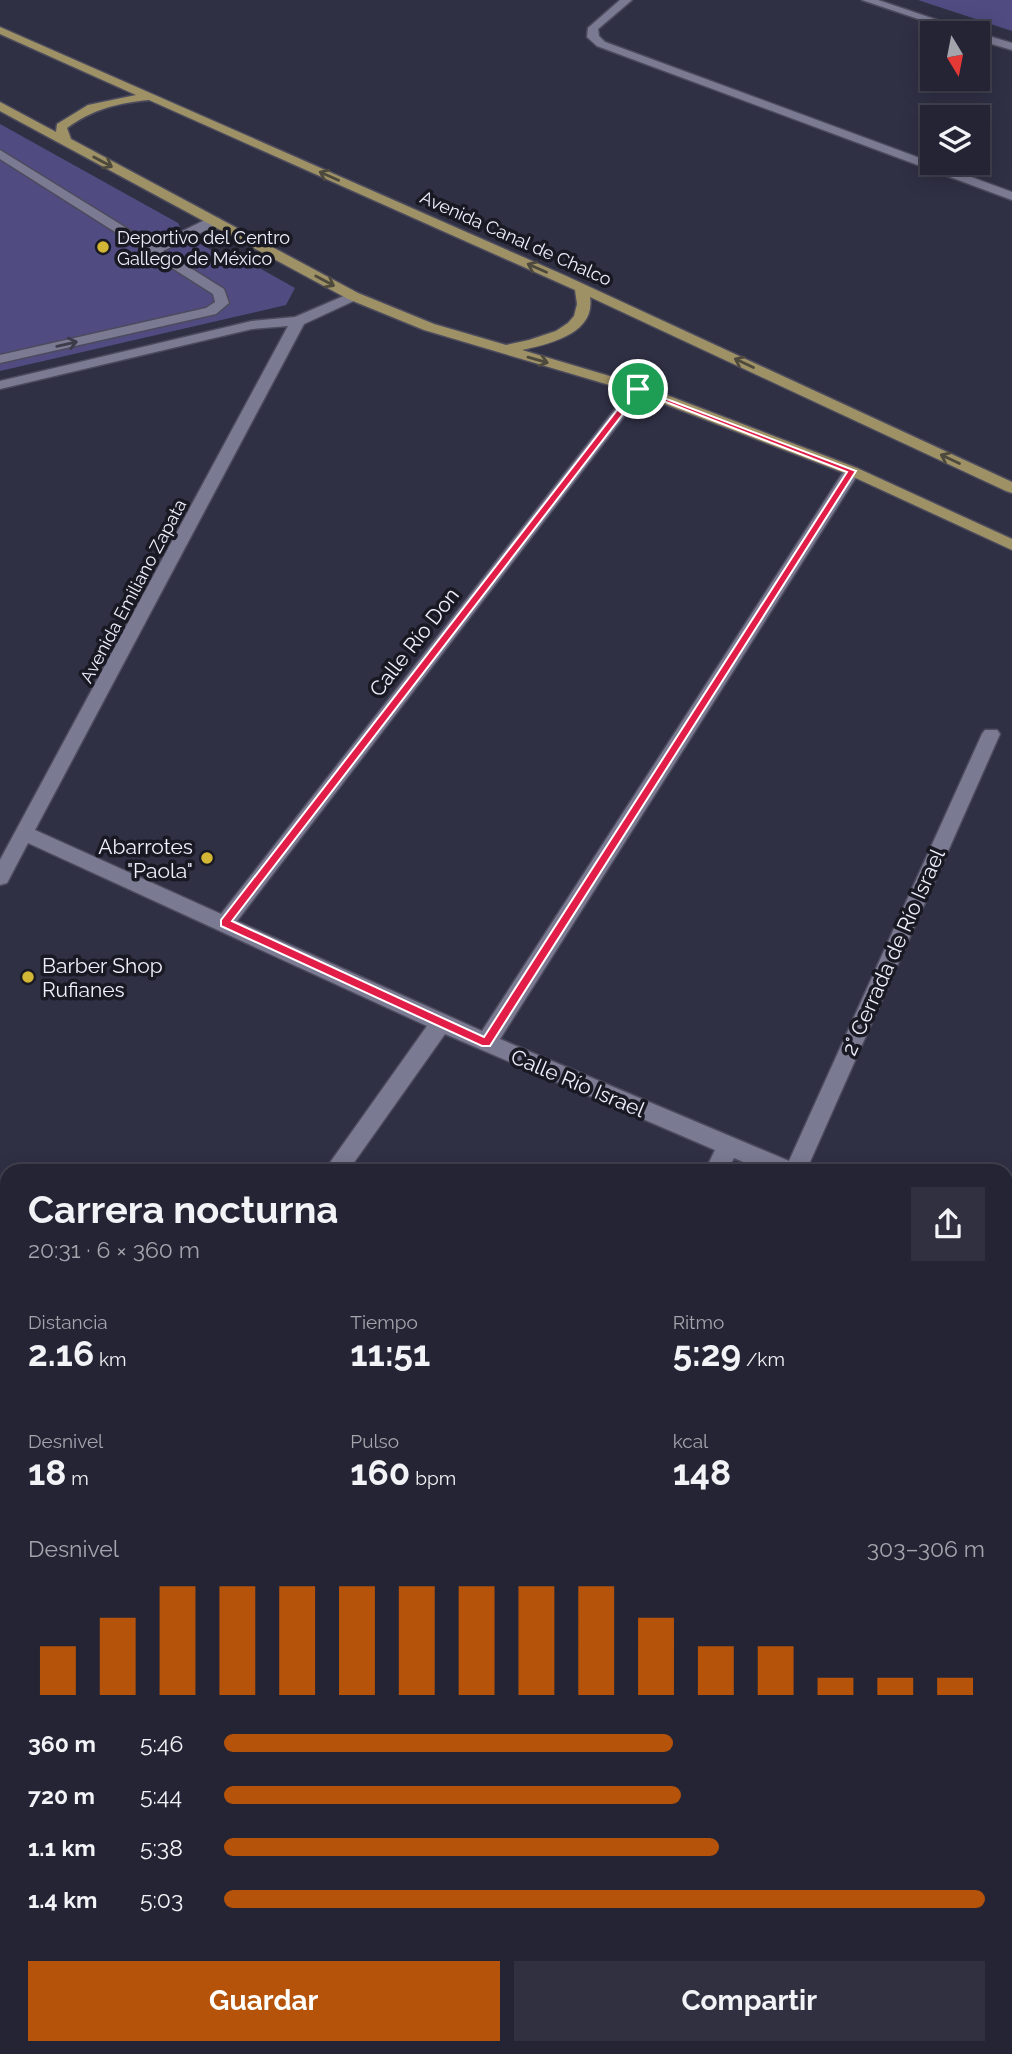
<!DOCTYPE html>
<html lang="es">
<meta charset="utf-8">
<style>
body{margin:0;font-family:Raleway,sans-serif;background:#303040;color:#f1f3f6;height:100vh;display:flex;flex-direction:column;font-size:26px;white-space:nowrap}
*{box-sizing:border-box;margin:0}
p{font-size:23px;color:#a3a4ac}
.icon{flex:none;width:38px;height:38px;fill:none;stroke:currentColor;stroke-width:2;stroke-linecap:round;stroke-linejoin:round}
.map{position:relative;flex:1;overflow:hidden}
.details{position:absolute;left:0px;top:1164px;width:1013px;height:891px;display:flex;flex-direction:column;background:#242434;border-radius:21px 21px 0 0;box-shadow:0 4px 18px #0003,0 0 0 2px #41414f}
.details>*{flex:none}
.needle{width:46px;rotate:170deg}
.fabs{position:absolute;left:920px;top:21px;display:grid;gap:14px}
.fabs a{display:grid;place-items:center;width:70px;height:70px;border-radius:0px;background:#242434;box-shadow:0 4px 18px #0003,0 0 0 2px #41414f;font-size:35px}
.pin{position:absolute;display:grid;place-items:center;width:60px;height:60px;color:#fff;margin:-30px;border:4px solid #fff;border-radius:50%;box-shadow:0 2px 7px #0007}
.round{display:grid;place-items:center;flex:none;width:74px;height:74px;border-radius:0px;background:#303040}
.head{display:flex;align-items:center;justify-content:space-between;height:119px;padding:0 28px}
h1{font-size:38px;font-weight:700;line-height:52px}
.figures{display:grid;grid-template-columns:repeat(3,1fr);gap:10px;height:119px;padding:7px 28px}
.figures div{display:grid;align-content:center}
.figures b{font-size:35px;font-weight:700}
.figures small{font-size:19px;font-weight:400}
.figures p{font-size:19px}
.chart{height:196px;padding:14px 28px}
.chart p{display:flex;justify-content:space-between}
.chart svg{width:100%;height:126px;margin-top:7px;stroke:#b45309;stroke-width:6}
.button{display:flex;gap:14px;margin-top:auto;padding:14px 28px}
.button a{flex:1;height:80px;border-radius:0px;background:#b45309;color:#fff;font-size:28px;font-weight:700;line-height:80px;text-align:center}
.button a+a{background:#303040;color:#f1f3f6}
ul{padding:0 28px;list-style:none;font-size:23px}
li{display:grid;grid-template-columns:112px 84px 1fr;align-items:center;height:52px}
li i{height:18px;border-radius:9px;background:#b45309}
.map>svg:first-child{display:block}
</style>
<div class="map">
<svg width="1012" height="2054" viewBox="0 0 1012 2054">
<rect width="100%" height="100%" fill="#303045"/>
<!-- green -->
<path fill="#504c82" d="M918,0H1012V31Z
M0,124L178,223L180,227L176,231L228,259L247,261L295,288L286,305L0,371Z"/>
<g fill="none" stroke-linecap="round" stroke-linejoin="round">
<defs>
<path id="minor" d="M620,0H632L598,29L599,36L605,42L1012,192V200L597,46L587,37L588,28Z
M862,0H878L976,33H960Z
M976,33L982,34L1012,43V50L978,40V33Z
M0,150L154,245L209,218H219V224L163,251L224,289L229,303L216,314L0,363V355L206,308L215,302L213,294L0,159Z
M353,292L360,296L358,299L304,324L35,830L221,914L633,386H643L645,389L643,392L237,921L482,1031L844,471L847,468H857L860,471L500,1039L789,1161L982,734L985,730H997L1000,734L806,1171H764L734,1158L727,1171H705L715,1150L445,1034L348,1171H324L427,1026L28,843L7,883L0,885V860L288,326L252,329L0,389V381L252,321L295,317Z
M1006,1256L1012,1257V1279L1006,1277Z
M1012,1406V1443L1006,1445V1408Z
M7,1615V1650L0,1653V1618Z
M0,1829L7,1832V1864L0,1861Z
M244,2048H302L305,2054H241Z
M753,2048H785L783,2054H751Z"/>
<path id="major" d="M0,27L564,275L1012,482V493L1006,491L590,297C596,334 548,344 522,350L643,386L857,468L1012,539V550L847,474L633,392L424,330L348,299L0,111V102L56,132L57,124L88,105L136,95L0,34ZM149,100L575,290L577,304L574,316L568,323L556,331L529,340L506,345L434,324L358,293L71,139L67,128C93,109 118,103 149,100Z"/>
</defs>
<!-- minor casing -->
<use href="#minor" stroke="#4c4b5d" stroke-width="3"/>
<!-- major casing -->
<use href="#major" stroke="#4c4b5d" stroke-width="3"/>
<!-- minor -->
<use href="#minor" fill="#7a7a93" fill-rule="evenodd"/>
<!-- major -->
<use href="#major" fill="#9e9165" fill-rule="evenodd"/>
</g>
<!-- one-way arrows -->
<defs><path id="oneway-shaft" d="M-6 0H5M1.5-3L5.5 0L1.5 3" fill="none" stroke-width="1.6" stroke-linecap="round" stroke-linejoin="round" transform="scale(1.75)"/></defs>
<g stroke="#4e493d">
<use href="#oneway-shaft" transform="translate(103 162) rotate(28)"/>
<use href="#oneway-shaft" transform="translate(329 176) rotate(-156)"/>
<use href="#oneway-shaft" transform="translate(537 268) rotate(-156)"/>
<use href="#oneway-shaft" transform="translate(325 281) rotate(28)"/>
<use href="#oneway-shaft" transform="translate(538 360) rotate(16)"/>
<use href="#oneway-shaft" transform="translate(744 363) rotate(-155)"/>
<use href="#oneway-shaft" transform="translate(950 459) rotate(-155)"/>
</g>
<use stroke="#3b3b4a" href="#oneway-shaft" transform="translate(67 344) rotate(-13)"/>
<!-- route -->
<path fill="#e11d48" stroke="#fff" stroke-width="2" fill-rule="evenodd" d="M635,387L856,471L490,1046H482L221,926V920ZM640,392L847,472L484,1037L232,921Z"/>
<!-- markers -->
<g fill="#d3b635" stroke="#191923" stroke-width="2.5">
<circle cx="103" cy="247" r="7"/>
<circle cx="207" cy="858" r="7"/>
<circle cx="28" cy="977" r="7"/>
</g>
<g text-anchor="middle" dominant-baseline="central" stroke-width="7" stroke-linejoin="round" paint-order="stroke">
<!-- far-poi labels -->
<g font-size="18" fill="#eeeefd" stroke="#191923" text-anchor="start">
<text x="117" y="237">Deportivo del Centro<tspan x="117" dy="21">Gallego de México</tspan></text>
</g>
<!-- far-street labels -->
<g font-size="18" fill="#eeeefd" stroke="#191923">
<text transform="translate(516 238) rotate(24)">Avenida Canal de Chalco</text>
<text transform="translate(133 591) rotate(-62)">Avenida Emiliano Zapata</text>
</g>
<!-- street labels -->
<g font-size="21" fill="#eeeefd" stroke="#191923">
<text transform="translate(414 642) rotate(-52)">Calle Río Don</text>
<text transform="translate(893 952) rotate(-66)">2° Cerrada de Río Israel</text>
<text transform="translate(578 1083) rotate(23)">Calle Río Israel</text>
</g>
<!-- poi labels -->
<g font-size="21" fill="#eeeefd" stroke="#191923" text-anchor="end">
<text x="193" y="846">Abarrotes<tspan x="193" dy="24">"Paola"</tspan></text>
<text x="42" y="965" text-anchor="start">Barber Shop<tspan x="42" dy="24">Rufianes</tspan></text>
</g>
</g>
</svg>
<div class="fabs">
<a><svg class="needle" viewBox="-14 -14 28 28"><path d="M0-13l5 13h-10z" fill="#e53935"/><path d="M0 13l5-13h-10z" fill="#a3a4ac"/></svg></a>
<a><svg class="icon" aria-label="layers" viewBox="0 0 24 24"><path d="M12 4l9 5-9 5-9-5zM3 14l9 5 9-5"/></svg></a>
</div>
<div class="pin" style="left:638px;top:389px;background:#1e9e55"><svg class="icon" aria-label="arrive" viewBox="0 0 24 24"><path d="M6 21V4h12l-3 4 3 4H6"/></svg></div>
<section class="details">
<div class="head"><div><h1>Carrera nocturna</h1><p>20:31 · 6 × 360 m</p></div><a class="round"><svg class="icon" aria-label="share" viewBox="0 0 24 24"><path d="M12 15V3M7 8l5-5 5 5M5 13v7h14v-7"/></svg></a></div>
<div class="figures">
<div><p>Distancia</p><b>2.16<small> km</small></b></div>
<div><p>Tiempo</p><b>11:51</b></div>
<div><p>Ritmo</p><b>5:29<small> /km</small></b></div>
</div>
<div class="figures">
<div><p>Desnivel</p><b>18<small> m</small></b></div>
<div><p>Pulso</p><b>160<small> bpm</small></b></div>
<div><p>kcal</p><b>148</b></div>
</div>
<div class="chart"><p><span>Desnivel</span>303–306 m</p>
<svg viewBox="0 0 160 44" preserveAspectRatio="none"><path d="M5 44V27M15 44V17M25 44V6M35 44V6M45 44V6M55 44V6M65 44V6M75 44V6M85 44V6M95 44V6M105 44V17M115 44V27M125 44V27M135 44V38M145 44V38M155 44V38"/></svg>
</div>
<ul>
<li><b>360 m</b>5:46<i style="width:59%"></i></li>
<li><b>720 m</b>5:44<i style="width:60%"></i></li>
<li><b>1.1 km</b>5:38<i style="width:65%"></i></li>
<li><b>1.4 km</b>5:03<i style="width:100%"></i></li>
</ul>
<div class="button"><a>Guardar</a><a>Compartir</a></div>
</section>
</div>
